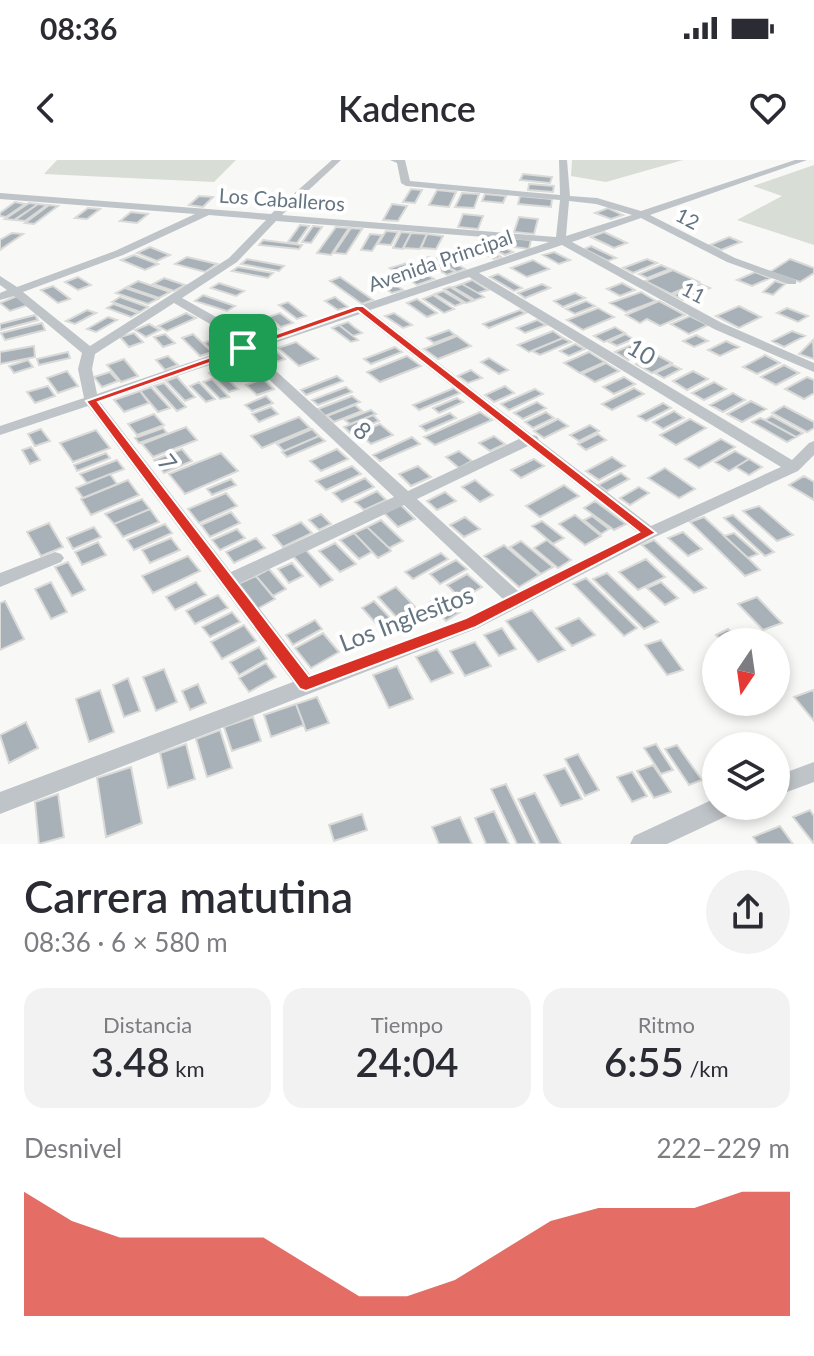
<!DOCTYPE html>
<html lang="es">
<meta charset="utf-8">
<style>
body{margin:0;font-family:Lato,sans-serif;background:#f2f2f3;color:#2b2b33;height:100vh;display:flex;flex-direction:column;font-size:30px;white-space:nowrap}
*{box-sizing:border-box;margin:0}
p{font-size:26px;color:#7c7c81}
.icon{flex:none;width:44px;height:44px;fill:none;stroke:currentColor;stroke-width:2;stroke-linecap:round;stroke-linejoin:round}
.map{position:relative;height:684px;overflow:hidden}
.side{display:flex;flex-direction:column;background:#fff;flex:1}
.side>*{flex:none}
.needle{width:52px;rotate:193deg}
.fabs{position:absolute;left:702px;top:468px;display:grid;gap:16px}
.fabs a{display:grid;place-items:center;width:88px;height:88px;border-radius:50%;background:#fff;box-shadow:0 4px 12px #0003;font-size:40px}
.pin{position:absolute;display:grid;place-items:center;width:68px;height:68px;color:#fff;margin:-34px;border-radius:16px;box-shadow:0 4px 12px #0006}
.round{display:grid;place-items:center;flex:none;width:84px;height:84px;border-radius:42px;background:#f2f2f3}
.head{display:flex;align-items:center;justify-content:space-between;height:136px;padding:0 24px}
h1{font-size:44px;font-weight:600;line-height:60px}
.figures{display:grid;grid-template-columns:repeat(3,1fr);gap:12px;height:136px;padding:8px 24px}
.figures div{display:grid;align-content:center;border-radius:20px;background:#f2f2f3;text-align:center}
.figures b{font-size:40px;font-weight:600}
.figures small{font-size:22px;font-weight:400}
.figures p{font-size:22px}
.chart{height:224px;padding:16px 24px}
.chart p{display:flex;justify-content:space-between}
.chart svg{width:100%;height:144px;margin-top:8px;fill:#d93025;opacity:.7}
.status{display:flex;justify-content:space-between;align-items:center;height:56px;padding:0 40px;background:#fff;direction:ltr}
.status svg{height:22px;fill:currentColor}
header{display:flex;justify-content:space-between;align-items:center;height:104px;padding:0 24px;background:#fff;font-size:36px;font-weight:600}
.map>svg:first-child{display:block}
</style>
<div class="status"><b>08:36</b><svg viewBox="0 0 49 12"><path d="M0 12V9h3v3zM5 12V6h3v6zM10 12V3h3v9zM15 12V0h3v12zM26 1h20v11H26zM47 4h2v5h-2z"/></svg></div>
<header><svg class="icon" aria-label="back" viewBox="0 0 24 24"><path d="M15 5l-7 7 7 7"/></svg>Kadence<svg class="icon" aria-label="heart" viewBox="0 0 24 24"><path d="M12 20l-8-8c-3-5 5-10 8-4 3-6 11-1 8 4z"/></svg></header>
<div class="map">
<svg width="814" height="684" viewBox="0 0 814 684">
<rect width="100%" height="100%" fill="#f8f8f6"/>
<!-- green -->
<path fill="#d8ddd5" d="M57,0H236L214,22L44,14Z
M572,0H683L606,22L571,16Z
M814,5V85L737,60L782,36L753,26Z"/>
<!-- building -->
<path fill="#a8b1b7" stroke="#dadad8" stroke-width="2" d="M523,14L552,17L550,23L520,20Z
M529,24L554,26L553,32L528,30Z
M411,29L422,30L415,43L403,42Z
M437,30L456,32L449,47L429,45Z
M462,33L479,34L474,48L455,47Z
M485,34L506,36L503,43L482,41Z
M199,36L213,37L203,47L189,45Z
M520,36L552,39L551,47L518,44Z
M15,42L25,44L6,57L0,56V53Z
M29,43L38,44L14,60L5,59Z
M38,44L47,45L25,61L15,60Z
M392,44L407,46L398,61L383,60Z
M49,45L58,46L34,64L25,63Z
M88,48L100,49L87,59L75,58Z
M608,48L623,55L611,59L595,53Z
M131,52L148,54L137,63L120,61Z
M463,54L483,56L478,69L458,67Z
M519,57L538,59L534,74L514,72Z
M300,65L309,66L297,83L288,82Z
M313,66L322,67L311,83L302,82Z
M336,67L349,68L331,95L317,93Z
M351,68L362,69L346,94L334,93Z
M386,71L398,72L391,85L378,84Z
M401,72L411,73L403,89L393,88Z
M604,72L627,83L614,88L591,77Z
M12,73L23,74L0,90V80Z
M411,73L427,74L420,89L403,88Z
M370,74L382,75L372,91L361,90Z
M427,74L443,76L436,89L421,88Z
M729,77L741,82L721,90L710,85Z
M509,78L531,80L529,89L506,86Z
M487,79L513,92L505,95L479,82Z
M263,80L302,85L299,89L259,85Z
M477,83L501,97L494,99L469,86Z
M591,86L616,98L608,101L584,89Z
M150,87L170,95L157,101L137,93Z
M554,92L570,100L559,104L543,95Z
M134,95L158,104L145,110L121,100Z
M443,96L465,109L457,112L435,99Z
M187,97L217,104L205,112L175,104Z
M429,97L455,112L447,115L422,99Z
M247,99L284,106L279,111L241,104Z
M647,99L657,103L633,113L623,108Z
M790,99L814,108V113L800,122L770,112Z
M533,100L549,109L527,117L511,108Z
M407,103L434,119L417,125L390,108Z
M661,105L670,109L647,118L639,114Z
M238,107L273,113L268,118L232,111Z
M673,110L699,122L671,134L645,121Z
M755,112L770,118L752,126L737,120Z
M498,114L522,128L514,131L490,117Z
M78,117L91,125L78,130L65,122Z
M340,117L373,140L362,144L330,121Z
M164,118L185,125L174,131L153,124Z
M386,118L403,130L392,133L375,122Z
M472,120L488,130L478,133L462,124Z
M138,121L170,132L159,138L127,127Z
M775,121L785,124L773,135L763,132Z
M219,123L244,131L236,136L211,128Z
M622,123L635,130L620,136L607,129Z
M462,124L478,133L484,137L475,140L453,127Z
M542,124L550,128L525,138L518,133Z
M700,124L710,128L683,140L673,135Z
M53,126L70,139L58,143L41,130Z
M450,127L473,141L466,143L444,129Z
M125,128L158,139L148,144L116,133Z
M443,131L463,143L455,146L435,134Z
M641,132L656,141L626,152L610,143Z
M575,133L585,138L563,147L554,141Z
M203,135L235,146L227,151L195,141Z
M433,135L454,149L444,153L423,139Z
M17,136L28,145L10,151L0,143Z
M120,137L148,147L140,152L112,142Z
M335,137L348,147L338,150L325,141Z
M417,139L437,153L427,157L407,143Z
M586,141L595,146L575,154L566,149Z
M659,141L685,155L660,166L647,159L640,163L626,155Z
M288,142L306,156L297,159L279,145Z
M114,144L138,153L131,157L107,148Z
M739,146L761,157L739,168L716,156Z
M598,148L614,157L583,170L567,160Z
M787,148L808,156L798,162L777,153Z
M87,150L96,153L75,164L66,161Z
M520,150L526,153L489,168L483,164Z
M186,153L196,158L167,171L158,166Z
M280,153L293,163L281,167L268,157Z
M394,153L412,165L403,168L385,156Z
M35,155L38,160L0,170V164Z
M690,156L708,165L689,174L671,164Z
M108,157L117,160L96,172L87,169Z
M264,158L278,169L264,174L251,162Z
M537,160L546,165L525,173L517,168Z
M348,162L354,167L362,173L353,176L339,165Z
M42,163L45,170L5,180L1,173Z
M149,164L160,170L146,177L135,170Z
M339,165L353,176L358,180L351,182L332,168Z
M246,167L257,177L245,182L233,171Z
M615,167L625,173L604,182L594,176Z
M449,170L455,175L434,183L427,178Z
M553,171L563,178L529,192L518,185Z
M792,171L805,176L784,187L772,181Z
M134,173L143,182L129,187L120,177Z
M165,174L175,183L163,187L154,177Z
M193,174L212,192L200,196L182,178Z
M625,174L633,179L617,186L609,182Z
M696,175L708,181L694,187L683,181Z
M457,176L471,186L438,199L424,189Z
M220,177L231,187L214,193L204,183Z
M563,178L571,182L540,195L532,191Z
M813,180L814,199L799,194Z
M726,181L739,187L720,196L708,190Z
M296,182L318,199L299,206L278,188Z
M638,182L651,189L628,200L615,192Z
M575,184L585,189L569,196L560,191Z
M34,186L35,197L0,204V192Z
M395,187L402,192L371,204L364,199Z
M273,188L285,199L273,203L261,193Z
M68,192L70,198L39,205L37,199Z
M589,192L605,202L580,213L564,203Z
M657,195L672,203L652,213L636,204Z
M765,195L780,203L757,214L743,207Z
M168,196L178,205L165,210L156,200Z
M407,196L421,206L380,222L367,212Z
M243,198L256,210L243,215L230,203Z
M489,198L508,210L499,214L481,202Z
M124,199L138,216L121,222L107,205Z
M28,200L33,207L14,213L9,206Z
M606,203L619,211L595,222L582,214Z
M672,205L681,209L664,218L655,213Z
M784,205L799,213L776,225L761,217Z
M218,210L238,229L229,232L209,213Z
M471,210L482,218L468,223L458,216Z
M67,211L78,226L58,233L47,218Z
M693,211L708,219L687,230L673,221Z
M110,212L118,221L102,227L94,217Z
M337,216L343,221L306,235L301,230Z
M177,217L195,237L185,241L166,221Z
M624,217L635,224L614,234L603,227Z
M807,217L814,220V233L804,239L785,229Z
M212,219L229,237L220,239L203,222Z
M263,219L274,229L257,235L246,225Z
M199,222L215,239L206,242L190,226Z
M714,222L726,229L704,240L692,233Z
M164,223L186,247L177,251L154,226Z
M48,226L55,236L35,243L27,232Z
M505,226L514,233L494,242L485,235Z
M151,227L170,248L158,252L140,231Z
M346,227L352,232L318,245L312,240Z
M454,228L460,233L419,250L413,245Z
M634,228L644,234L612,250L602,244Z
M535,229L543,234L509,250L501,244Z
M140,231L149,243L124,252L114,240Z
M733,233L745,240L723,252L710,245Z
M266,236L273,243L252,251L245,245Z
M352,236L360,242L325,256L318,249Z
M457,238L463,242L439,253L433,248Z
M751,241L766,249L742,262L727,254Z
M537,242L546,248L523,259L514,253Z
M663,243L671,248L646,261L638,256Z
M355,245L362,251L334,262L327,256Z
M784,246L814,262V268L807,272L772,253Z
M271,247L278,254L259,262L252,254Z
M371,250L376,254L350,264L345,260Z
M674,251L684,258L663,269L653,262Z
M480,252L492,260L435,285L424,277Z
M546,252L554,258L533,268L525,262Z
M450,253L456,258L426,271L420,266Z
M154,254L164,265L137,275L128,264Z
M373,255L379,261L350,273L344,267Z
M772,256L803,273L796,277L765,260Z
M299,257L310,268L262,288L251,276Z
M760,258L765,260L796,277L787,282L752,262Z
M558,259L568,266L544,278L534,271Z
M690,259L706,268L676,285L660,275Z
M380,264L393,275L371,284L358,273Z
M590,265L599,271L579,281L570,275Z
M186,267L197,280L153,297L142,284Z
M163,268L167,273L139,283L135,278Z
M41,269L50,281L35,286L28,274Z
M312,269L319,276L284,291L277,284Z
M96,270L110,288L73,302L60,283Z
M598,274L606,280L586,290L578,284Z
M319,276L325,281L287,297L282,292Z
M494,276L505,284L490,291L479,283Z
M412,277L420,284L380,301L373,295Z
M721,279L735,287L699,308L685,299Z
M31,287L40,300L30,304L22,290Z
M182,289L192,301L164,313L154,300Z
M337,289L348,299L321,311L310,301Z
M459,291L472,301L459,308L446,297Z
M735,291L749,299L729,311L715,302Z
M106,293L110,298L77,311L74,305Z
M221,293L238,311L185,334L169,314Z
M612,297L625,306L599,320L586,311Z
M534,299L544,306L521,318L511,310Z
M749,299L762,307L749,315L736,307Z
M117,300L124,309L87,323L80,314Z
M352,306L361,314L326,330L316,321Z
M418,306L431,317L411,326L399,314Z
M665,308L695,329L679,338L648,318Z
M621,313L629,319L607,331L598,325Z
M110,314L117,324L83,338L76,328Z
M804,316L814,322V340L789,325Z
M365,318L374,327L342,342L333,333Z
M231,319L236,325L212,335L207,329Z
M128,320L139,335L91,355L81,339Z
M475,320L493,335L480,342L462,327Z
M564,325L579,336L540,357L526,346Z
M639,327L649,333L630,345L620,338Z
M377,331L386,340L364,350L355,342Z
M445,332L456,341L437,350L427,341Z
M226,333L237,346L199,363L188,349Z
M142,339L150,349L114,364L105,354Z
M595,341L626,364L614,370L584,348Z
M401,345L415,359L398,367L384,353Z
M759,346L793,375L777,381L743,351Z
M150,349L159,362L123,377L114,364Z
M231,352L240,363L210,377L201,365Z
M321,354L331,364L319,370L309,360Z
M575,355L601,376L585,385L559,364Z
M733,355L774,392L765,396L724,358Z
M592,356L609,369L601,374L584,360Z
M465,357L480,369L464,377L450,365Z
M704,357L748,398L760,410L745,416L690,362Z
M381,360L403,381L389,388L367,367Z
M542,361L564,378L553,384L532,366Z
M301,362L312,373L283,387L273,375Z
M49,363L63,387L41,396L27,372Z
M165,364L172,373L134,390L127,380Z
M94,367L101,377L73,389L67,378Z
M367,367L389,388L391,391L378,398L354,373Z
M237,369L245,378L220,390L212,380Z
M683,372L702,389L688,396L668,378Z
M354,373L372,392L359,399L340,380Z
M734,373L758,394L748,398L724,376Z
M171,378L180,390L150,403L142,390Z
M256,378L265,388L234,403L226,392Z
M547,380L571,400L558,408L534,388Z
M654,380L706,428L694,433L642,385Z
M521,381L553,407L541,414L510,387Z
M98,382L106,395L82,405L75,392Z
M335,383L356,404L340,412L319,391Z
M504,385L539,415L519,427L484,396Z
M306,390L333,420L320,427L293,396Z
M441,393L448,399L413,419L405,412Z
M188,396L200,411L153,433L142,416Z
M646,399L665,417L638,430L619,412Z
M456,400L467,409L440,424L430,414Z
M68,402L85,430L72,436L55,407Z
M292,403L303,416L289,423L278,409Z
M269,409L286,429L273,436L256,416Z
M607,413L658,462L644,469L593,419Z
M467,414L482,427L461,439L447,425Z
M256,416L275,439L257,449L238,424Z
M586,418L637,468L624,476L573,424Z
M51,422L67,452L51,459L35,429Z
M196,422L206,435L175,450L166,437Z
M661,422L678,438L665,445L647,428Z
M396,427L428,460L409,471L378,437Z
M218,435L228,448L195,464L186,451Z
M443,435L460,452L446,461L428,443Z
M757,437L782,463L763,470L738,444Z
M5,441L24,479L0,490V443Z
M374,441L396,464L383,471L362,448Z
M532,450L565,490L538,502L506,461Z
M232,452L240,462L210,477L202,467Z
M579,458L595,475L572,486L556,468Z
M315,460L322,469L293,485L286,475Z
M244,465L256,481L222,499L211,482Z
M502,468L516,489L499,496L484,475Z
M728,469L742,482H723L716,475Z
M323,473L339,492L311,508L295,488Z
M661,480L683,510L667,515L645,485Z
M475,482L491,506L465,516L450,491Z
M259,487L267,499L239,515L230,502Z
M437,489L453,513L431,522L416,497Z
M266,503L276,517L249,532L239,518Z
M397,506L413,539L389,548L373,515Z
M164,509L177,542L156,551L143,517Z
M128,518L140,551L124,557L113,525Z
M198,524L206,543L190,550L182,531Z
M100,530L114,572L89,582L76,539Z
M813,530L814,532V561L794,537Z
M317,537L329,563L306,571L296,544Z
M296,544L304,565L271,577L264,555Z
M253,557L261,581L232,591L224,567Z
M26,562L38,588L9,603L0,575Z
M220,570L232,608L207,617L196,579Z
M186,584L195,619L168,628L160,593Z
M656,584L673,610L661,614L644,588Z
M677,585L702,620L689,625L665,589Z
M578,594L599,630L585,636L565,599Z
M653,605L671,632L654,638L637,611Z
M131,607L142,663L106,677L97,618Z
M565,608L582,639L561,646L544,615Z
M632,612L647,636L632,642L617,617Z
M506,624L535,684H517L491,629Z
M535,633L561,684H540L518,639Z
M58,634L64,677L39,684L35,642Z
M810,650L814,656V684L793,657Z
M494,651L509,684H486L475,658Z
M362,654L367,670L334,681L329,665Z
M460,657L472,684H439L432,667Z
M780,666L793,684H758L753,677Z"/>
<g fill="none" stroke-linecap="round" stroke-linejoin="round">
<!-- street -->
<path fill="#bfc4c8" fill-rule="evenodd" d="M332,0H341L282,55L556,77L560,40L406,26L401,23L397,3L390,0H405L410,21L560,35L559,0H567L570,36L597,38L641,51L795,0H807L650,55L735,98L796,120V124H788L727,102L641,58L572,82L722,163L814,203V212L714,169L562,85L479,113L792,300L809,283L814,281V295L798,311L655,377L478,468L0,654V632L293,522L88,246L0,275V266L84,238L78,209L82,193L14,136L0,140V133L7,130L0,125V116L17,127L115,91L195,54L0,39V33L271,54ZM569,41L596,44L632,55L566,76ZM209,55L266,60L229,98L90,186L23,132L123,95ZM276,61L549,82L246,184L218,158L182,138L237,102ZM469,117L781,307L651,366L539,280L537,276L532,275L370,150ZM174,143L210,164L235,187L97,234L92,209L95,194ZM360,154L519,279L408,331L253,190ZM242,194L394,337L231,412L100,242ZM528,286L637,372L518,431L417,339ZM404,345L503,439L464,458L311,516L240,423Z
M55,392L61,394L64,398L61,402L0,427V413Z
M814,602V622L776,636V616Z
M716,638V646H734L731,654L667,684H630L634,676Z"/>
</g>
<!-- route -->
<path fill="#d93025" stroke="#fff" stroke-width="2" fill-rule="evenodd" d="M356,146H363L656,373L476,467L306,531L300,529L86,241ZM358,151L639,372L466,458L309,516L98,242Z"/>
<g text-anchor="middle" dominant-baseline="central" stroke-width="8" stroke-linejoin="round" paint-order="stroke">
<!-- far-street labels -->
<g font-size="20" fill="#647480" stroke="#fff">
<text transform="translate(282 39) rotate(4)">Los Caballeros</text>
<text transform="translate(688 58) rotate(27)">12</text>
<text transform="translate(440 100) rotate(-19)">Avenida Principal</text>
<text transform="translate(694 132) rotate(28)">11</text>
</g>
<!-- street labels -->
<g font-size="24" fill="#647480" stroke="#fff">
<text transform="translate(642 191) rotate(31)">10</text>
<text transform="translate(363 270) rotate(43)">8</text>
<text transform="translate(168 302) rotate(53)">7</text>
<text transform="translate(406 458) rotate(-21)">Los Inglesitos</text>
</g>
</g>
</svg>
<div class="fabs">
<a><svg class="needle" viewBox="-14 -14 28 28"><path d="M0-13l5 13h-10z" fill="#e53935"/><path d="M0 13l5-13h-10z" fill="#7c7c81"/></svg></a>
<a><svg class="icon" aria-label="layers" viewBox="0 0 24 24"><path d="M12 4l9 5-9 5-9-5zM3 14l9 5 9-5"/></svg></a>
</div>
<div class="pin" style="left:243px;top:188px;background:#1e9e55"><svg class="icon" aria-label="arrive" viewBox="0 0 24 24"><path d="M6 21V4h12l-3 4 3 4H6"/></svg></div>
</div>
<section class="side">
<div class="head"><div><h1>Carrera matutina</h1><p>08:36 · 6 × 580 m</p></div><a class="round"><svg class="icon" aria-label="share" viewBox="0 0 24 24"><path d="M12 15V3M7 8l5-5 5 5M5 13v7h14v-7"/></svg></a></div>
<div class="figures">
<div><p>Distancia</p><b>3.48<small> km</small></b></div>
<div><p>Tiempo</p><b>24:04</b></div>
<div><p>Ritmo</p><b>6:55<small> /km</small></b></div>
</div>
<div class="chart"><p><span>Desnivel</span>222–229 m</p>
<svg viewBox="0 0 160 44" preserveAspectRatio="none"><path d="M0 44V6L10 15L20 20L30 20L40 20L50 20L60 29L70 38L80 38L90 33L100 24L110 15L120 11L130 11L140 11L150 6L160 6V44z"/></svg>
</div>
</section>
